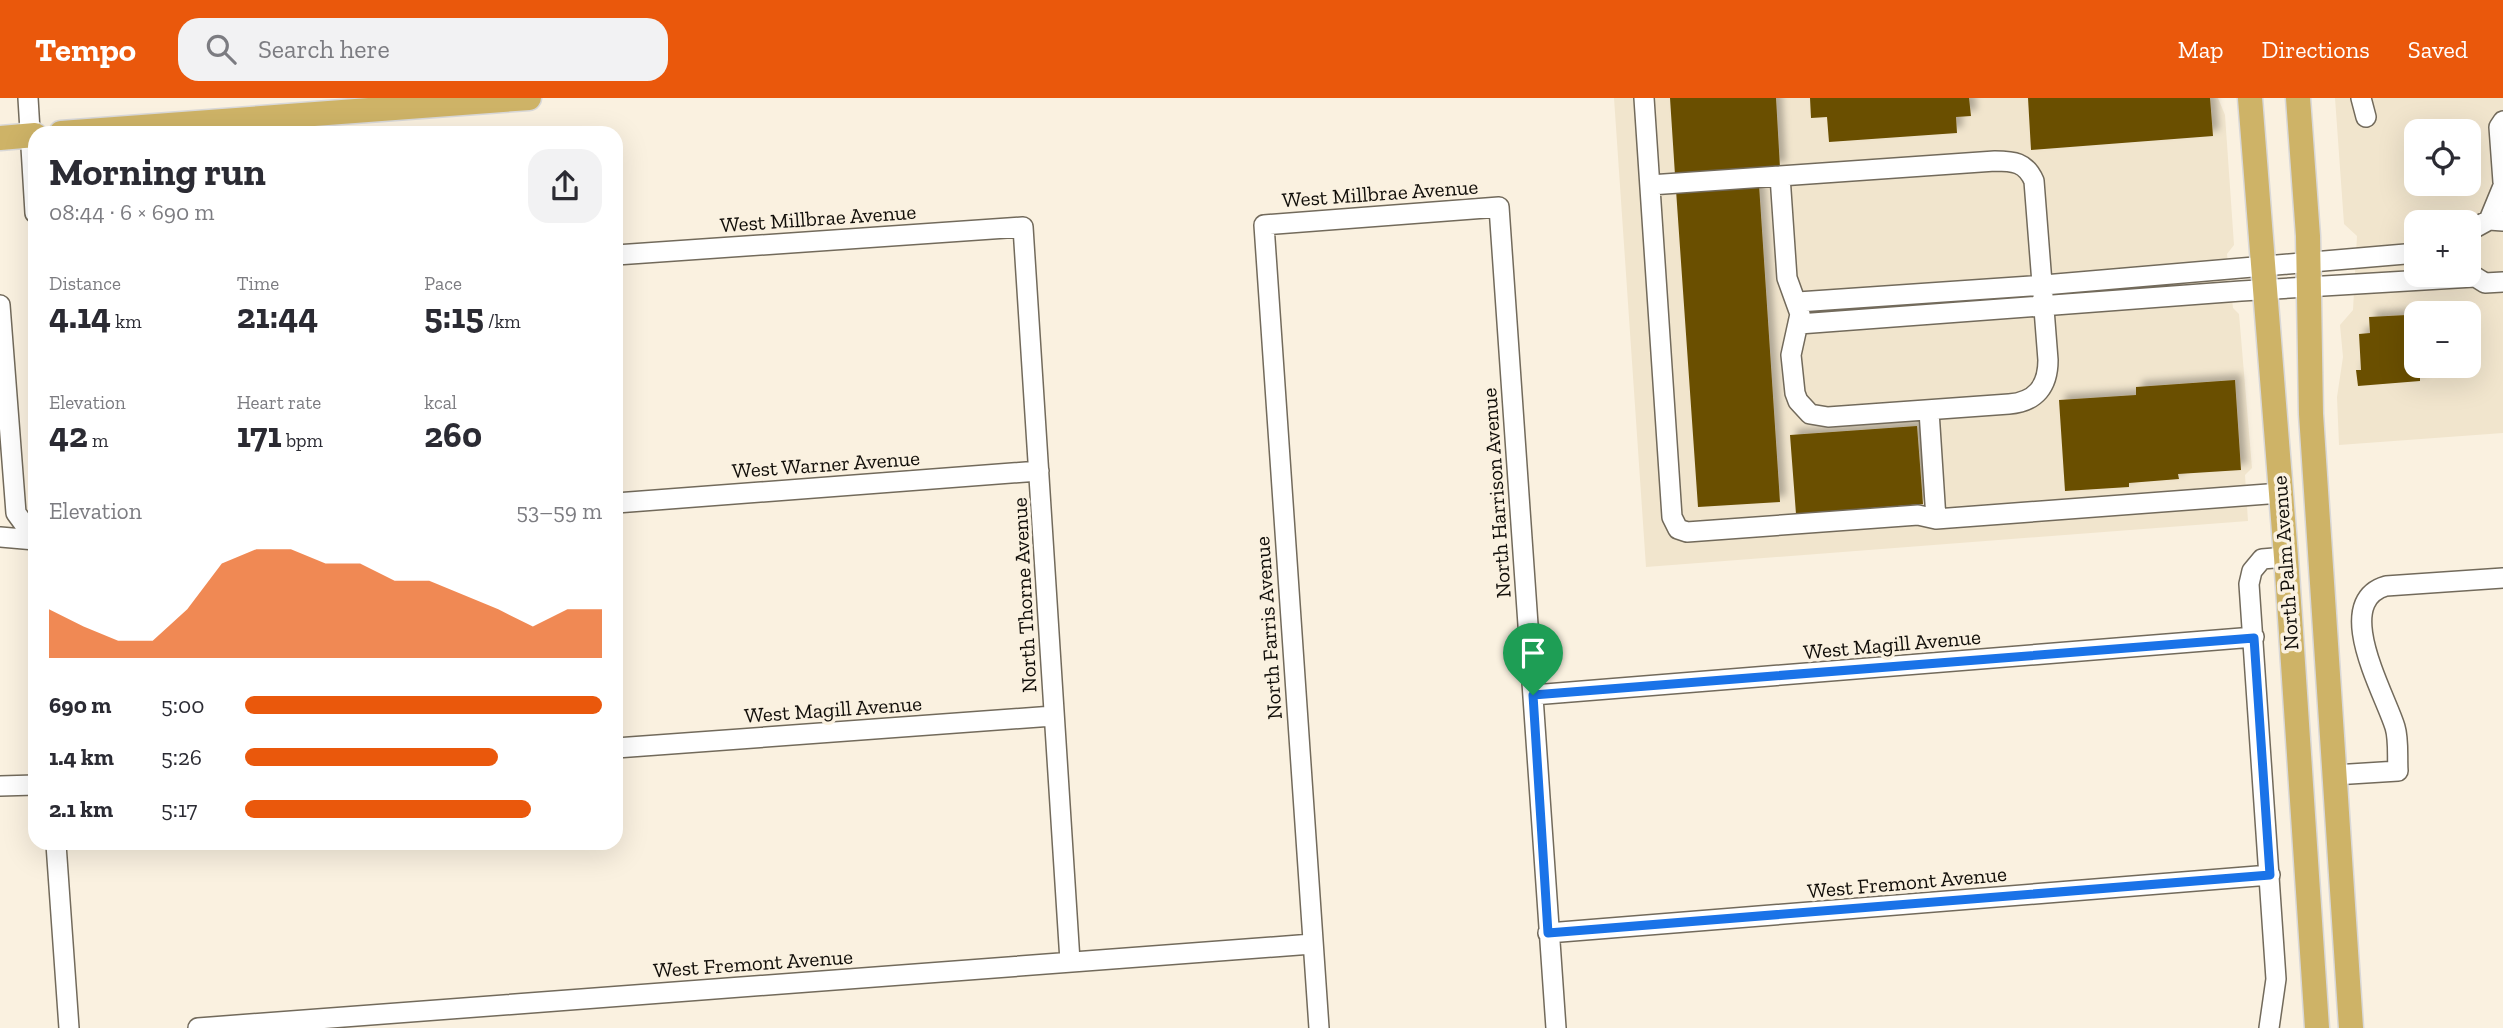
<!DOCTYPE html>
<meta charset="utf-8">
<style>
body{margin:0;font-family:"Zilla Slab",serif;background:#f2f2f3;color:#2b2b33;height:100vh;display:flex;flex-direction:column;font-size:26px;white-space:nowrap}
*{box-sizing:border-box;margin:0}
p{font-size:23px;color:#7c7c81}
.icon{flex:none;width:38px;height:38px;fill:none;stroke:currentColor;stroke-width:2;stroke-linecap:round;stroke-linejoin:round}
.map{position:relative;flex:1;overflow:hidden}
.side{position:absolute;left:28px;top:28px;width:595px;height:724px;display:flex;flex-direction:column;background:#fff;border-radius:21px;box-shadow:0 7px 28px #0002}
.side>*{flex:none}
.tools{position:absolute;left:2404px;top:21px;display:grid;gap:14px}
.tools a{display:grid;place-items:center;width:77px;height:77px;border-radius:14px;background:#fff;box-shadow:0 7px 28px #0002;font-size:35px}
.pin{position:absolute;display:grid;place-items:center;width:60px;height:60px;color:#fff;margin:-72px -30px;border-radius:50% 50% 50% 0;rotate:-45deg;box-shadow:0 0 7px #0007}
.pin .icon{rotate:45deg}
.round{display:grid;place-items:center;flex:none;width:74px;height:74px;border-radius:21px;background:#f2f2f3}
.summary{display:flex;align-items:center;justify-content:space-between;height:119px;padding:0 21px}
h1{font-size:38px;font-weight:700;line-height:52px}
.metrics{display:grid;grid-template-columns:repeat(3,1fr);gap:10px;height:119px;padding:7px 21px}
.metrics div{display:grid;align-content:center}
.metrics b{font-size:35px;font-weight:700}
.metrics small{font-size:19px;font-weight:400}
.metrics p{font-size:19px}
.chart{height:196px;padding:14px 21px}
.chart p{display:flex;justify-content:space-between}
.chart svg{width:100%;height:126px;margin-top:7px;fill:#ea580c;opacity:.7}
ul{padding:0 21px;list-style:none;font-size:23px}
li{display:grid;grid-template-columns:112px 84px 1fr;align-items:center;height:52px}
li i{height:18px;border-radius:9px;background:#ea580c}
header{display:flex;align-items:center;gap:42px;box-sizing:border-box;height:98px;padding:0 35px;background:#ea580c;color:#fff}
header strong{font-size:33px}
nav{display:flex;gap:38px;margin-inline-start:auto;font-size:24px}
.search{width:490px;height:63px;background:#f2f2f3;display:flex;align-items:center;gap:18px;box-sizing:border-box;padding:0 24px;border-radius:21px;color:#7c7c81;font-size:26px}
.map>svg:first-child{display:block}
</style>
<header>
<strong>Tempo</strong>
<div class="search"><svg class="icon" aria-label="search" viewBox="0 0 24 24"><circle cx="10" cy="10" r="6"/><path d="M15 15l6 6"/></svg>Search here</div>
<nav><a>Map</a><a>Directions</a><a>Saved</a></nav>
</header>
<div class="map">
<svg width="2503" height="930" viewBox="0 0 2503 930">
<defs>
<filter id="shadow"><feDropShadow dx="6" dy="-6" stdDeviation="3.5" flood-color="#0004"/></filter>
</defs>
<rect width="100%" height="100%" fill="#faf1e0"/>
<!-- built -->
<path fill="#f1e5cd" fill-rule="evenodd" d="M1614,0H2218L2225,17L2234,147L2227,156L2233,210L2239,216L2252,370L2245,377L2248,423L1646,469Z
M2335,0H2503V335L2339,347L2337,299L2343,259L2340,227L2353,212L2357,138L2344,126ZM2417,33H2469V86H2417ZM2417,124H2469V177H2417ZM2417,215H2469V268H2417Z"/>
<!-- building -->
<path fill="#6b4f06" filter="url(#shadow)" d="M1670,0H1776L1780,70L1675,77Z
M1810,0H1969L1971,18L1956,19L1957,35L1829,44L1827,19L1811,20Z
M2028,0H2210L2213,38L2031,52Z
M1759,87L1780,404L1698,409L1676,92Z
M2407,217L2408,230L2417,229V268H2447V274L2420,276V283L2358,288L2356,272H2361L2359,236L2370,235L2369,219Z
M2235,282L2241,372L2178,376L2179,381L2129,385V389L2065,393L2059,302L2136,297V289Z
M1917,328L1923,406L1796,416L1790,337Z"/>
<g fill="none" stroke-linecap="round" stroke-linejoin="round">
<defs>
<path id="minor" d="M28,0L35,115
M1644,0L1672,419L1678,431L1687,434L1918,417L1936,421L2281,395
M2361,0L2366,19
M2503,23L2499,29L2503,84
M1995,63C2013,63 2026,64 2034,83L2048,262C2048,288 2036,304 2009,306L1828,319L1810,316L1798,303L1795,295L1791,257L1800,216L1787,180L1780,78Z
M1650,87L1780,78
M2489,122L2503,88
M2469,133L2489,122L2503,123
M616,157L1023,129L1070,863
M2469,175L2485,185L2503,184
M1798,204L2044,187L2417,155
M0,207L16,415L35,441
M1799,226L2241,193L2474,179
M1929,313L1936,421
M616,405L1039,373
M0,439L35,442
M1533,597L2254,539
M616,650L1053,618
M2334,677L2398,673C2397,659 2399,642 2395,629C2385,596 2331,504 2386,488L2503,480
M0,688L35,687
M56,746L69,930
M1548,835L2270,777
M198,930L1312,846
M1319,930L1264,127L1499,109L1556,930
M2269,930L2276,881L2249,486L2252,473L2262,461L2286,459"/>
<path id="major" d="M2250,0L2286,459L2317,930
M2298,0L2308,138L2311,316L2351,930
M61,35L529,0
M0,40L35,37"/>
</defs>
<!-- minor casing -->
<use href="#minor" stroke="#726a5b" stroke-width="22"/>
<!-- major casing -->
<use href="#major" stroke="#d9d8d8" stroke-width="27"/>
<!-- minor -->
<use href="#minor" stroke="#fff" stroke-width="19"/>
<!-- major -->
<use href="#major" stroke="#ceb367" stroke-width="24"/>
</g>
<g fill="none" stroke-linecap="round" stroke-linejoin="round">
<defs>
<path id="route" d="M2254,540L2270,777L1548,835L1533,597Z"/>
</defs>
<!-- route casing -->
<use href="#route" stroke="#fff" stroke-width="14"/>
<!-- route -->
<use href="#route" stroke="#1a73e8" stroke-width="9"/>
</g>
<g text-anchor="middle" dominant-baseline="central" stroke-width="7" stroke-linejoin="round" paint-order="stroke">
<!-- street labels -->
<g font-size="21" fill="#110e09" stroke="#faf1e0">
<text transform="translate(1380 95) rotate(-4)">West Millbrae Avenue</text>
<text transform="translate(818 120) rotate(-4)">West Millbrae Avenue</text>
<text transform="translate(826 366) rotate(-4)">West Warner Avenue</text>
<text transform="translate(1496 395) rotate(-94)">North Harrison Avenue</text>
<text transform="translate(2285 465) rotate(-94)">North Palm Avenue</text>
<text transform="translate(1024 497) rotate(-93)">North Thorne Avenue</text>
<text transform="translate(1268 530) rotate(-94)">North Farris Avenue</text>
<text transform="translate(1892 546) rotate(-5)">West Magill Avenue</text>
<text transform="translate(833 611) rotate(-4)">West Magill Avenue</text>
<text transform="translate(1907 784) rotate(-5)">West Fremont Avenue</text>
<text transform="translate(753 865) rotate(-4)">West Fremont Avenue</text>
</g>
</g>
</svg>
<div class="tools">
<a><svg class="icon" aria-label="locate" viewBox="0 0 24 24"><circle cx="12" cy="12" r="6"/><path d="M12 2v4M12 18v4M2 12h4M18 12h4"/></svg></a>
<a>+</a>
<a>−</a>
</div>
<div class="pin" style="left:1533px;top:597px;background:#1e9e55"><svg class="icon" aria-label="arrive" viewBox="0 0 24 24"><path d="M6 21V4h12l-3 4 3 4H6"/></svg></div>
<section class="side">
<div class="summary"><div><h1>Morning run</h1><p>08:44 · 6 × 690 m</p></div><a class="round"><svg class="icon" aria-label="share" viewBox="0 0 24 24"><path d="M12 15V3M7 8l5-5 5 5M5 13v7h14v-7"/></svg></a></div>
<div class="metrics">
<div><p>Distance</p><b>4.14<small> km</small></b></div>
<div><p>Time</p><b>21:44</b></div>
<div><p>Pace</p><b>5:15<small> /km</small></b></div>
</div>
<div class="metrics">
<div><p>Elevation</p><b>42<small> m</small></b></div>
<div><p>Heart rate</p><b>171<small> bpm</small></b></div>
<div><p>kcal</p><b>260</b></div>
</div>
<div class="chart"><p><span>Elevation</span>53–59 m</p>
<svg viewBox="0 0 160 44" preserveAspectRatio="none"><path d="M0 44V27L10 33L20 38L30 38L40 27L50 11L60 6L70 6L80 11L90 11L100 17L110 17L120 22L130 27L140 33L150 27L160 27V44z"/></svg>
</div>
<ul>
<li><b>690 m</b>5:00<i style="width:100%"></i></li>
<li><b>1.4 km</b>5:26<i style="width:71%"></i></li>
<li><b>2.1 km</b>5:17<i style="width:80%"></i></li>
</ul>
</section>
</div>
